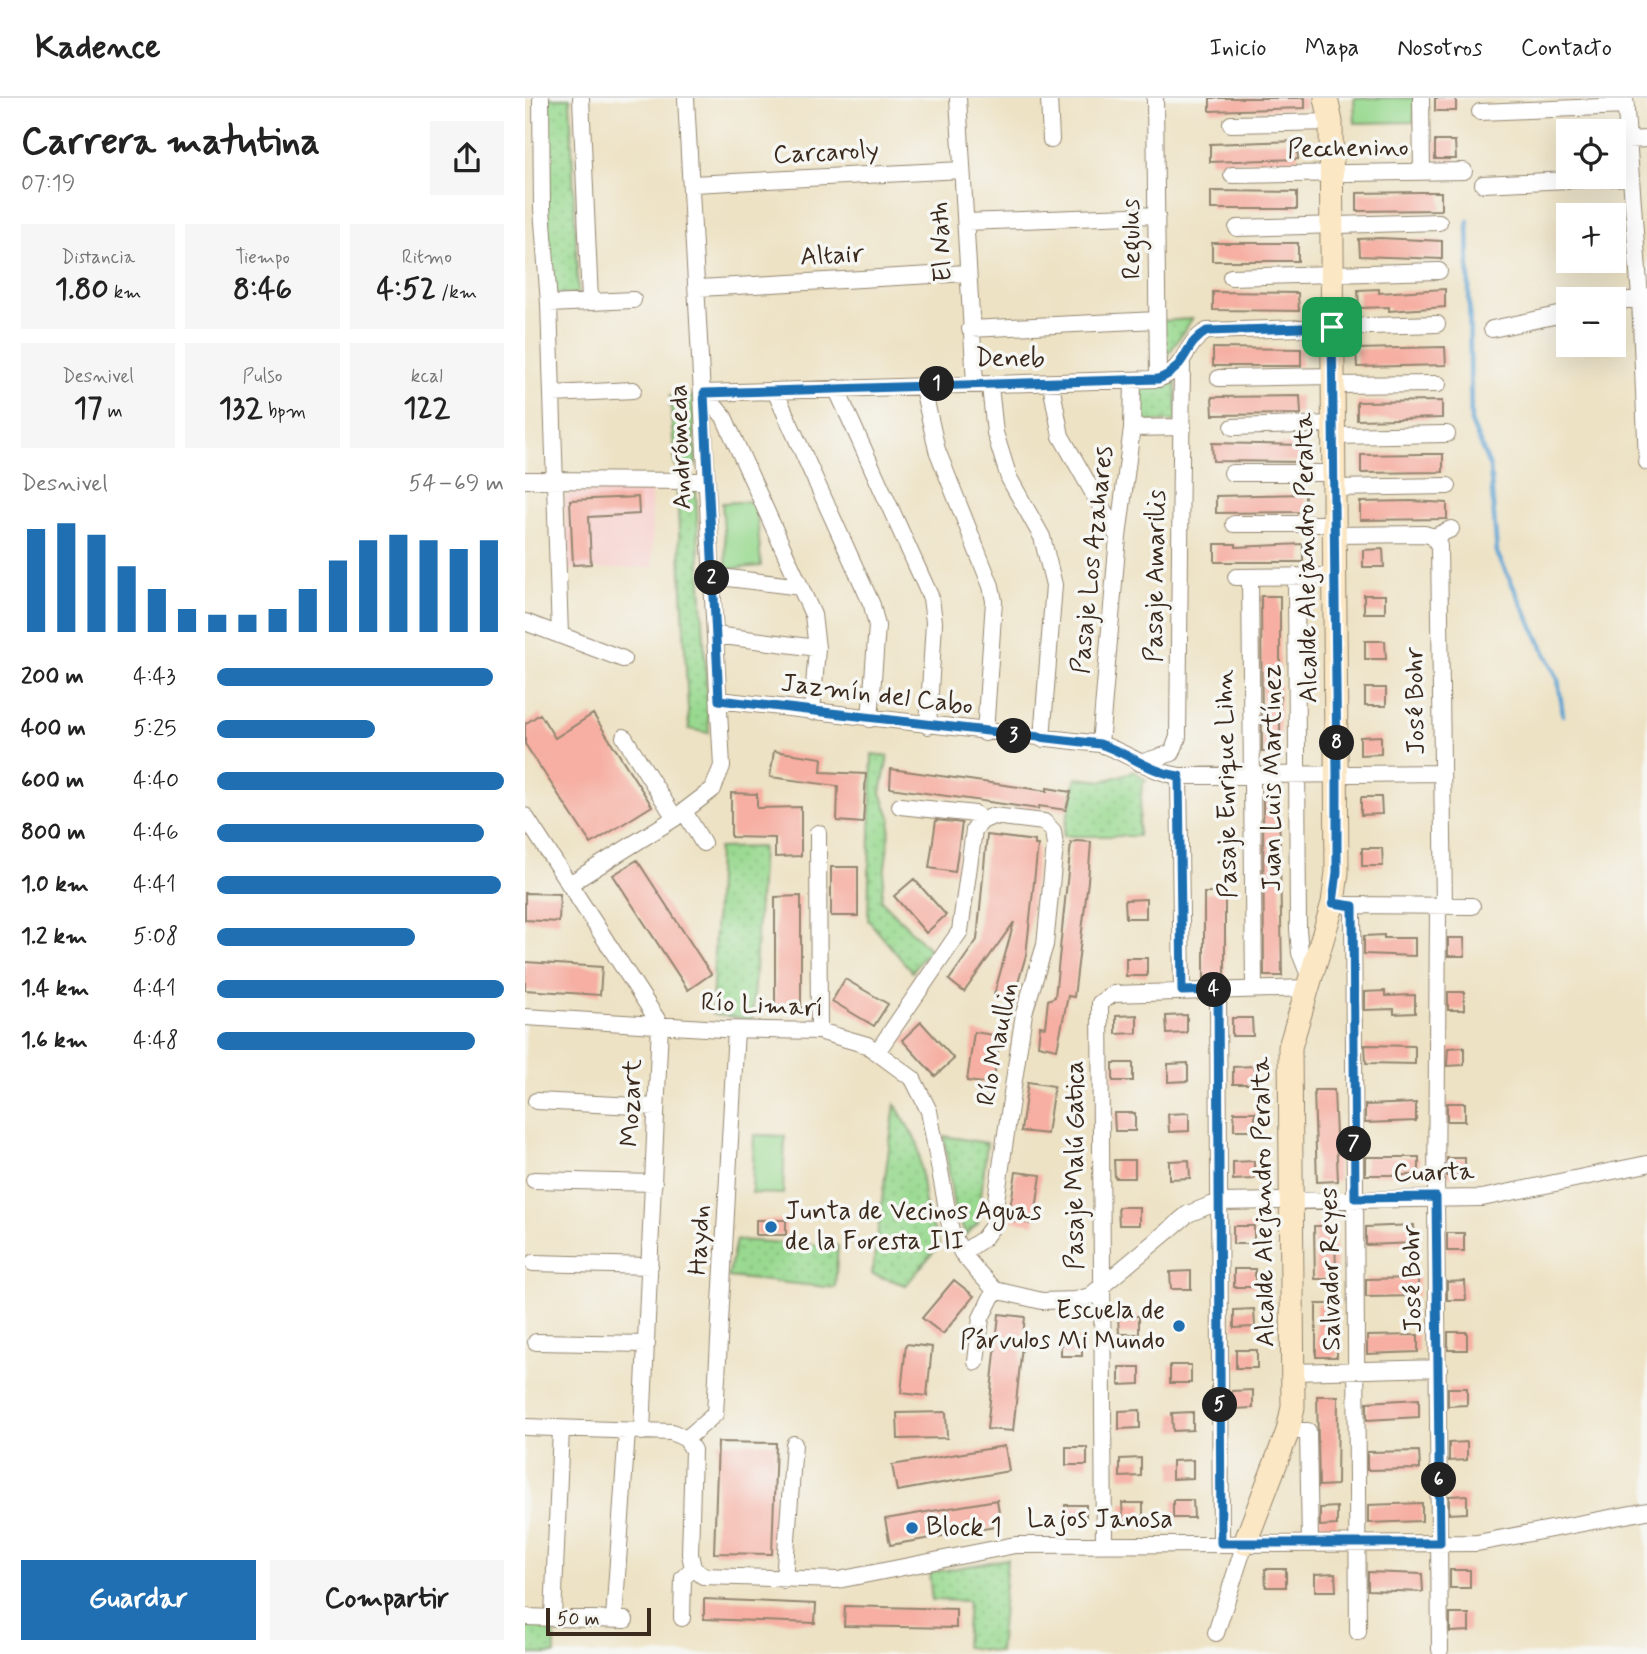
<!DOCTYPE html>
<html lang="es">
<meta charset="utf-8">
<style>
body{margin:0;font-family:Mynerve,sans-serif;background:#f6f6f6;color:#222;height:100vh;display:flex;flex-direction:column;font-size:26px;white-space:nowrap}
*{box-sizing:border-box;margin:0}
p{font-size:23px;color:#767676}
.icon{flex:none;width:38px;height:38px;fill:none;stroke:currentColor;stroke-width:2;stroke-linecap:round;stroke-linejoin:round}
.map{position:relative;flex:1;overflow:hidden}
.side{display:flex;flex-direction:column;background:#fff;width:525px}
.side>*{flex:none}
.tools{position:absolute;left:1031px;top:21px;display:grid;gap:14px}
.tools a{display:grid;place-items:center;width:70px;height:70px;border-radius:0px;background:#fff;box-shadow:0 7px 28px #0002;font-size:35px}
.scale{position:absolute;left:21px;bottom:18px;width:105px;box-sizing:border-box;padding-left:7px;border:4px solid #3b2a1e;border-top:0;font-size:19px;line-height:24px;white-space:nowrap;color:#3b2a1e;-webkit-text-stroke:5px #f6f6f2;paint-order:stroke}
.pin{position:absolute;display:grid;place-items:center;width:60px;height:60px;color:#fff;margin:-30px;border-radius:14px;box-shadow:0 4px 10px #0006}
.km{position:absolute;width:35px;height:35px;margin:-18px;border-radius:50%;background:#222;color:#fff;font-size:19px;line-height:35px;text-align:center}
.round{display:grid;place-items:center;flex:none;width:74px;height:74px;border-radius:0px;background:#f6f6f6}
.summary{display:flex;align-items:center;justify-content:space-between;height:119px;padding:0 21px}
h1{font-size:38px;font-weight:800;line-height:52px}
.stats{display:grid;grid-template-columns:repeat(3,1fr);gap:10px;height:119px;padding:7px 21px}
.stats div{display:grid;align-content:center;border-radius:0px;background:#f6f6f6;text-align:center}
.stats b{font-size:30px;font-weight:800}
.stats small{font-size:19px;font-weight:400}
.stats p{font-size:19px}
.chart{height:196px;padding:14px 21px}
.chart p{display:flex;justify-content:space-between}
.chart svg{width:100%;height:126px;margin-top:7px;stroke:#1f6fb2;stroke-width:6}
.primary-button{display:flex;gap:14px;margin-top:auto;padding:14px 21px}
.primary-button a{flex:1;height:80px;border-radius:0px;background:#1f6fb2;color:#fff;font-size:28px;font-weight:800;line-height:80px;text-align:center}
.primary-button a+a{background:#f6f6f6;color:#222}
ul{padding:0 21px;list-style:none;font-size:23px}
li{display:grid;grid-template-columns:112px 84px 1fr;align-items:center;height:52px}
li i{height:18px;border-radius:9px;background:#1f6fb2}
header{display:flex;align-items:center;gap:42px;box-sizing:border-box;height:98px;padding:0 35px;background:#fff;border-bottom:2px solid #e0e0e0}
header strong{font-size:33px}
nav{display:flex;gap:38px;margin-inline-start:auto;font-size:24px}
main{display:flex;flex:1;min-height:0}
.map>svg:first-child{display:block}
</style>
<header>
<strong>Kadence</strong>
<nav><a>Inicio</a><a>Mapa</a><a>Nosotros</a><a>Contacto</a></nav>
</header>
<main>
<section class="side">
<div class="summary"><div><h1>Carrera matutina</h1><p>07:19</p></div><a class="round"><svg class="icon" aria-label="share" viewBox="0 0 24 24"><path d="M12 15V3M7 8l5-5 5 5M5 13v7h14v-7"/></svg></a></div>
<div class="stats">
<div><p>Distancia</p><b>1.80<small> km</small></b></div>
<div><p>Tiempo</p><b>8:46</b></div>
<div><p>Ritmo</p><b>4:52<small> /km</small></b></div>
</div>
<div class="stats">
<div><p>Desnivel</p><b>17<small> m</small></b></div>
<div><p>Pulso</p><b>132<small> bpm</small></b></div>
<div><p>kcal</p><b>122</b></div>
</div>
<div class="chart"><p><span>Desnivel</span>54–69 m</p>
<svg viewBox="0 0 160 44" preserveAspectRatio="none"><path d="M5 44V8M15 44V6M25 44V10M35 44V21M45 44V29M55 44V36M65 44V38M75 44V38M85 44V36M95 44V29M105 44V19M115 44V12M125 44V10M135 44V12M145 44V15M155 44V12"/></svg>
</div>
<ul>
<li><b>200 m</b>4:43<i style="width:96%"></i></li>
<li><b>400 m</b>5:25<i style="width:55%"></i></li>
<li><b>600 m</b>4:40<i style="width:100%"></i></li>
<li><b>800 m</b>4:46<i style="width:93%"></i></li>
<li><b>1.0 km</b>4:41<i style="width:99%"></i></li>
<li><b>1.2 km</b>5:08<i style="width:69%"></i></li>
<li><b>1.4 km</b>4:41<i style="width:100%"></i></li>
<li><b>1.6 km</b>4:48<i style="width:90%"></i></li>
</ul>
<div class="primary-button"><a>Guardar</a><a>Compartir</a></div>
</section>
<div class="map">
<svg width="1122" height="1556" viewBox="0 0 1122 1556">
<defs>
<pattern id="grass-dots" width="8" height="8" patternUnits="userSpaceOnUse" patternTransform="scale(1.75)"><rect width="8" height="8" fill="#98d98f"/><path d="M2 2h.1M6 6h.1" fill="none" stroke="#84ba7b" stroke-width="1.8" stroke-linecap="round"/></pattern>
</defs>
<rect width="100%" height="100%" fill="#f6f6f2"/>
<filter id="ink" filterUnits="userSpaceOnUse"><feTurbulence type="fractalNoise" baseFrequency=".0143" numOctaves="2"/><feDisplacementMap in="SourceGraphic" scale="14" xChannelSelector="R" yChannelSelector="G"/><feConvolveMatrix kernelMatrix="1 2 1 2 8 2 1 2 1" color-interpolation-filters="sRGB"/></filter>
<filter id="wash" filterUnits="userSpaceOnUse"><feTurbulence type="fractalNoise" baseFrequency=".00686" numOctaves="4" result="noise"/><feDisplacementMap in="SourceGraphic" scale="28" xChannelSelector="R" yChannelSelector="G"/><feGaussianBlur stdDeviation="1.57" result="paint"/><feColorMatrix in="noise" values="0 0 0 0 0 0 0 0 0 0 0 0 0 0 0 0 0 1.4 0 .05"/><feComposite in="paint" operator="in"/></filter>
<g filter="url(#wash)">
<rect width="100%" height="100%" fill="#ede2c4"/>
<!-- built -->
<path fill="#f7d0cd" d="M126,393L128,469L42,472L40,399L48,394Z"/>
<!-- grass -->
<path fill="url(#grass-dots)" stroke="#6a8256" stroke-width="2" d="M20,0H45L53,196H23Z
M667,221L638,264L636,223Z
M651,283L652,323L614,324L617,289L643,288Z
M145,298H168L171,368H150Z
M152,393H171L184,635L164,631Z
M347,656L363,658L356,695L366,721L356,802L404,851L387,874L343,822Z
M609,673L621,682L617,686L613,738H538L551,680L579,683Z
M237,749L227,922L187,916L193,750Z
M370,1006L393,1046L400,1106L414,1147L381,1187L347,1176Z
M419,1038L462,1045L453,1125L441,1137L429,1111Z
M211,1142L313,1148L310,1190L203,1179Z
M482,1461L474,1554L440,1549L443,1503L407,1502L404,1475Z
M0,1526H29L30,1556H0Z"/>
<!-- pitch -->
<path fill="#98d98f" stroke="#6a8256" stroke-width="2" d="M829,0H889V24L830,25Z
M231,403L236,468L202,471L197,405Z
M229,1037L260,1038L258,1096L227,1095Z"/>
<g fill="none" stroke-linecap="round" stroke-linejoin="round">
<!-- stream -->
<path stroke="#5ba2d1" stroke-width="4.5" d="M943,123L946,324L965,369L972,455L1033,581L1038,617"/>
</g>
<g id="blocks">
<!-- building -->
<path fill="#f6afa2" d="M685,0H780V10L685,13Z
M910,0H931V13H910Z
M772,43L773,61L685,64V46Z
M910,43H930L931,61H910Z
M686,93L772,94V111H686Z
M895,94H916V112L832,113V95Z
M855,140L917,143V161L835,158L834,141Z
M687,145H773V163H687Z
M854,191V195L920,191V209L864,213V209L834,210L833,192Z
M688,194L773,195L774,213L688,212Z
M920,249L921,267L832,269L831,251Z
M688,250L776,251V268H688Z
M775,298L776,316L688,317L687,299Z
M917,303V320L832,322V304Z
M687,345L776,347L777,364L688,363Z
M897,356H918V374L836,375V357Z
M780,396V414L691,415V398Z
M113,399L114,416L64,419L66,466L48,467L45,402Z
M887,403L922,405V421L835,422V404Z
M690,446H711V449L778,446V464H690Z
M858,451L859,469H838V452Z
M839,497H860V515H839Z
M736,498H755V653H737Z
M840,543H860L861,561H840Z
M840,590H861V608H840Z
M15,616L30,640L68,616L127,708L66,746L0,646V626Z
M856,638V656L835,657V639Z
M249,653L297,660L296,674L341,676L338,725L312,723L313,688L245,679Z
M366,671L522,693V690L546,694L541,712L514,708L513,711L365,690Z
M206,695L232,696V710L276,709V758L250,759V740L206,739Z
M836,699H856L857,716L836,717Z
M738,700H754L757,878H739Z
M411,722L437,725L430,774L404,770Z
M462,737L510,743V747H513L501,857L489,899L484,898V901L469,897L489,824L439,894L424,882L452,842Z
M551,743L566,744L563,783L549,899L543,898L532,951L513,947L515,928L520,929L523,902L530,899L546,745Z
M837,750H857L858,768H837Z
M112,762L186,876L163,892L88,777Z
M306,769H333V818H306Z
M389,781L421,817L401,835L369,798Z
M0,795L35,796L34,824L0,822Z
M679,795H700V881H679Z
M276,798V912H250V799Z
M621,801V820H601L600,802Z
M859,837V840H890V858L839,856V838Z
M923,840H939L940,858H923Z
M601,860H622V878H601Z
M0,864L77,869L75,897L0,892Z
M320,881L363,906L349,928L307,903Z
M860,893V898L890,897V915L869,916V911L839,912V894Z
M923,894H939V912H923Z
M612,917V935L591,936V918Z
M662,917V935L642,936L641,918Z
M707,920H727L728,938H707Z
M396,924L429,961L410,978L377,942Z
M449,934L475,938L468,986L442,983Z
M840,947L890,948V966L841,965Z
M939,949V967L922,968L923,950Z
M588,965H608V983H588Z
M663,965V983L643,984V966Z
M729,968V986H708V969Z
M503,984L529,988L522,1036L496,1033Z
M789,992H809L813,1083L792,1084Z
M891,1005V1023L840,1025V1007Z
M922,1005H940V1023H922Z
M709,1014H730V1032H709Z
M589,1015H610V1033H590Z
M664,1015V1033L644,1034L643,1016Z
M840,1059H894V1077H840Z
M922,1060H940V1077L922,1078Z
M589,1062H610V1080H590Z
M664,1062L665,1080L644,1081V1063Z
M729,1063V1081L708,1082V1064Z
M491,1074L516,1077L509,1126L483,1122Z
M593,1109H614V1127H594Z
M231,1122H261V1137H231Z
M889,1127L890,1145L841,1147V1129Z
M708,1128H729V1146H708Z
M789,1128H810L811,1181H790Z
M922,1135H939V1153H922Z
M709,1171H730V1189H709Z
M666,1173V1191H646L645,1174Z
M893,1180V1198L841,1199V1181Z
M429,1182L449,1198L418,1236L397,1220Z
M940,1183L941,1202H922V1184Z
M791,1206H812V1259H791Z
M729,1211L730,1229L709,1230V1212Z
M474,1216L500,1219L488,1333L462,1331Z
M593,1218H614V1236H594Z
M923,1234H942V1252H923Z
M893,1237V1254L842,1256V1238Z
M536,1240H557V1258H536Z
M381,1246L407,1249L402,1298L376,1295Z
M711,1252H732V1270H711Z
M645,1267H666V1285H645Z
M594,1269H615V1286L594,1287Z
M923,1290H942V1307L923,1308Z
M728,1292V1310L708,1311L707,1293Z
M792,1298H813L812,1387L794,1388Z
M894,1301V1319L842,1322V1304Z
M615,1312V1330L594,1331V1313Z
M421,1314L422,1340L373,1341L372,1315Z
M668,1314V1332L648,1333L647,1315Z
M193,1344L251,1345L247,1456L189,1455Z
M942,1344V1362L924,1363V1345Z
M480,1348L484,1373L372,1393L367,1367Z
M541,1349H562V1367H541Z
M894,1353L895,1371L842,1372V1354Z
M616,1360V1378L595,1379V1361Z
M668,1362V1380L647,1381V1363Z
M942,1397V1415L924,1416V1398Z
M472,1402L476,1428L365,1447L360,1421Z
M648,1402H668L669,1420H648Z
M597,1405H618V1423H598Z
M897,1405V1423L843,1425V1407Z
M540,1407H561V1424L540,1425Z
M812,1409V1427L795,1428V1410Z
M740,1471H761V1489H741Z
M925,1472H945V1490H925Z
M843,1474L897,1476L898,1494L843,1492Z
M810,1475L811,1493H790V1476Z
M179,1501L291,1506L290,1525L179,1521Z
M320,1508L431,1511V1530L319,1528Z
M925,1516H944V1533L925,1534Z"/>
</g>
</g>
<g filter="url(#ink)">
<use href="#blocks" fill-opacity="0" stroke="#948671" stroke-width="2"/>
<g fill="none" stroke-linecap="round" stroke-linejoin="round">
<defs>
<path id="street" d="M16,0L17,110L24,206L35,537
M56,0L65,203
M433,0L450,285
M524,0L526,42
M630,0L633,281
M896,0L897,74
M1100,0L1115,200L1122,364
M955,14L1101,8
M706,26L806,24
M1103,42L1122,41
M707,77L939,73
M168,86L437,72
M958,86L1106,79
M441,124L632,117
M712,130L914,124
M706,179L914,173
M174,190L443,175
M1088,205L1122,198
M24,206L108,202
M445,231L632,222
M967,231L1043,215
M694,280L808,278
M397,286L412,352L466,488L469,503L460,635
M526,287L536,338L593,439
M808,287L913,286
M465,288L470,335L484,380L517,439L529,487L517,641
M311,290L406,500L409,524L403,628
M250,293L347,507L352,528L345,621
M179,295L633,281C663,270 657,247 682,233L912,226
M179,295L199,319L288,517L292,550L287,614
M28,296L108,292
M708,329L808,326
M607,330L658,329
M809,338L922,336
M707,375H809
M0,382L181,383
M809,390L923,388
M709,426H810
M810,437L900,436L909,439L926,431
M909,439L914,448L919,809
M187,478L276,489
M771,478L773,831L775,855L785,880
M711,479L811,478
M725,479L729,891
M0,524L98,561
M190,537L292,550
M194,602L575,646C603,655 624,673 654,678L917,675
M99,639L150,720
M575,646L593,439L607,330L608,283
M615,665L647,655L653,639L657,267
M654,678L657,893
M375,708L450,716L457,723
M159,713L178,745
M0,718L135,926L117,1334
M293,735L294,933
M46,785L150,720L188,691L197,668L161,0
M821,807L947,808
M828,808L833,1534
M913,809L911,1099L915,1552
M693,892L696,1445
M0,919L197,931L294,933L342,947L388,981L404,1013L426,1133L437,1155L452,1173L470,1192L517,1203L551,1202L565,1198L663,1116L693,1104L957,1100L1122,1066
M352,954L435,833L449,732L457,723L468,718L519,724L528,733L530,748L520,847L499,915L467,1129L458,1141L437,1155
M11,1003L131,1009
M9,1082L129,1085
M8,1165L125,1168
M11,1244L122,1246
M451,1264L456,1220L470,1192
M768,1274L914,1270
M0,1329L147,1334L161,1341L168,1352L165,1456L168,1470L178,1478L313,1482L490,1447L952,1445L1122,1413
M763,1333H783L785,1446
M161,1341L190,1316L211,932
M579,1446L575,905L588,896L782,890
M259,1482L269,1346
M0,1519L100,1522
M28,1519L36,1331
M157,1520L158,1480L168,1470
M89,1521L102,1333
M691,1535L720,1445"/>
<path id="secondary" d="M720,1445L763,1333L768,1309L765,949L808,805L812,774L806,24L801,0"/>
</defs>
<!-- street casing -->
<use href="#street" stroke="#948671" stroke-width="18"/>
<!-- secondary casing -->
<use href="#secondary" stroke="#948671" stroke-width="25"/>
<!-- street -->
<use href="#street" stroke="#fff" stroke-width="16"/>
<!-- secondary -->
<use href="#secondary" stroke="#fbe7c3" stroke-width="23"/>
</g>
</g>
<g fill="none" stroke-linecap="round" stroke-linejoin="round" filter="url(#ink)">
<defs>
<path id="route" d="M807,229L812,676V774L808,805L828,808L830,1100L911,1099L915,1445H696L693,892L657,893L654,678C624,674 603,655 575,646L194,602L179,295L633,281C663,270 657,247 682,233Z"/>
</defs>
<!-- route casing -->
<use href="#route" stroke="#fff" stroke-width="14"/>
<!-- route -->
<use href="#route" stroke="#1f6fb2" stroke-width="9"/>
</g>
<!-- markers -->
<g fill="#1f6fb2" stroke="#f6f6f2" stroke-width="2.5">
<circle cx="246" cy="1129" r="7"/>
<circle cx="654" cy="1228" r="7"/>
<circle cx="387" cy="1430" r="7"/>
</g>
<g text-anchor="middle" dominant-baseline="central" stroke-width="7" stroke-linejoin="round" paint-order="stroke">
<!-- street labels -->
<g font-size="26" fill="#3b2a1e" stroke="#f6f6f2">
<text transform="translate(823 51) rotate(-1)">Pecchenino</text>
<text transform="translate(301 55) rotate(-3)">Carcaroly</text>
<text transform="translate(607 141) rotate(-91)">Regulus</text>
<text transform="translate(417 144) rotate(-93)">El Nath</text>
<text transform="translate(307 158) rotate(-3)">Altair</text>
<text transform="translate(485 261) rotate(1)">Deneb</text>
<text transform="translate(156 349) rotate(-92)">Andrómeda</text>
<text transform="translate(782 460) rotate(-91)">Alcalde Alejandro Peralta</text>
<text transform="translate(568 462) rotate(-84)">Pasaje Los Azahares</text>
<text transform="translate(631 478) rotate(-89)">Pasaje Amarilis</text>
<text transform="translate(352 597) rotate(7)">Jazmín del Cabo</text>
<text transform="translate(891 603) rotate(-91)">José Bohr</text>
<text transform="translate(748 680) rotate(-90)">Juan Luis Martínez</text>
<text transform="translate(702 686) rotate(-91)">Pasaje Enrique Lihn</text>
<text transform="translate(237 908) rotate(3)">Río Limarí</text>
<text transform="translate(473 946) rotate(-79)">Río Maullin</text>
<text transform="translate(107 1005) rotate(-88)">Mozart</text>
<text transform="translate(551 1067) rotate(-90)">Pasaje Malú Gatica</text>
<text transform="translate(909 1075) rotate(-1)">Cuarta</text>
<text transform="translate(739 1104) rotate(-91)">Alcalde Alejandro Peralta</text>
<text transform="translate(175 1142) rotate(-87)">Haydn</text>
<text transform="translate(806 1171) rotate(-91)">Salvador Reyes</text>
<text transform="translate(888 1181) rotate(-91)">José Bohr</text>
<text x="575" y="1422">Lajos Janosa</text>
</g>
<!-- poi labels -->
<g font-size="26" fill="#3b2a1e" stroke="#f6f6f2" text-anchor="start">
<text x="260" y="1114">Junta de Vecinos Aguas<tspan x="260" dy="30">de la Foresta III</tspan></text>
<text x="640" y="1213" text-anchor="end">Escuela de<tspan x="640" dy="30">Párvulos Mi Mundo</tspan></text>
<text x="401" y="1430">Block 1</text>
</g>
</g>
</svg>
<div class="tools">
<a><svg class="icon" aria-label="locate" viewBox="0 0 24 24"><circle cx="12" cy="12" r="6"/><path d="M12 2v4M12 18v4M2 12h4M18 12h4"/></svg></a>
<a>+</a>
<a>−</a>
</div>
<div class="scale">50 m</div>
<div class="pin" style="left:807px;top:229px;background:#1e9e55"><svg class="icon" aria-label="arrive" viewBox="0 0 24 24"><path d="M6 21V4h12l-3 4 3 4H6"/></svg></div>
<b class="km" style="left:412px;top:286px">1</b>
<b class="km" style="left:187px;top:480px">2</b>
<b class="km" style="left:489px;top:638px">3</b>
<b class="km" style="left:689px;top:892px">4</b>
<b class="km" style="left:695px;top:1307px">5</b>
<b class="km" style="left:914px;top:1382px">6</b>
<b class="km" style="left:829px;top:1046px">7</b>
<b class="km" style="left:812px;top:645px">8</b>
</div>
</main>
